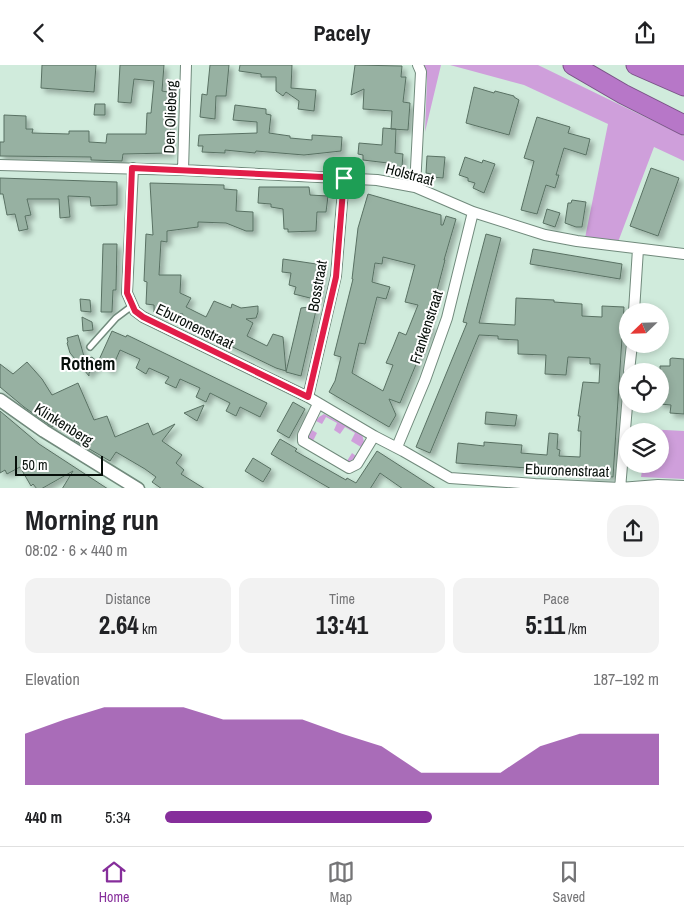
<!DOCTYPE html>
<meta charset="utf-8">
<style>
body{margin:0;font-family:"Archivo Narrow",sans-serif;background:#f2f2f2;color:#202124;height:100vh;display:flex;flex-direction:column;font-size:19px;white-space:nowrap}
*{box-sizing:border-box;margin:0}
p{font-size:16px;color:#757577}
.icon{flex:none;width:28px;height:28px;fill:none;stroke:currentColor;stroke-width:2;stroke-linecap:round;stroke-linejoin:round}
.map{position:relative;height:423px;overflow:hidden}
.side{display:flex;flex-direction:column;background:#fff;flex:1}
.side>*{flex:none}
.needle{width:32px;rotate:247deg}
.buttons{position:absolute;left:619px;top:238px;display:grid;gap:10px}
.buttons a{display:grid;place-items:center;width:50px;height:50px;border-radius:50%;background:#fff;box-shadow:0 2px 8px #0003;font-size:25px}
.scale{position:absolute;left:15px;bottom:12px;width:88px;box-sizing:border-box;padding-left:5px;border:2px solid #070f0a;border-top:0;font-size:14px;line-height:18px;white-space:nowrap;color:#070f0a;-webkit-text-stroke:4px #fff;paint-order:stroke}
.pin{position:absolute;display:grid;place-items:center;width:42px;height:42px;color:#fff;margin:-21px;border-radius:10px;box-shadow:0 2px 8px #0006}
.round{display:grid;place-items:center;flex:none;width:52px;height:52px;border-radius:20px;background:#f2f2f2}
.head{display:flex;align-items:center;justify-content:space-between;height:85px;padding:0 25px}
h1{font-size:28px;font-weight:700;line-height:38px}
.figures{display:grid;grid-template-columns:repeat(3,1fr);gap:8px;height:85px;padding:5px 25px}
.figures div{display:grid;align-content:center;border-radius:12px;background:#f2f2f2;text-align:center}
.figures b{font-size:25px;font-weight:700}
.figures small{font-size:14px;font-weight:400}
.figures p{font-size:14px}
.chart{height:140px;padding:10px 25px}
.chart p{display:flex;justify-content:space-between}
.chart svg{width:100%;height:90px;margin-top:5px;fill:#862e9b;opacity:.7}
ul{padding:0 25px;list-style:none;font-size:16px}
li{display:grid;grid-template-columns:80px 60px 1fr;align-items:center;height:38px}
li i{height:12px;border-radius:6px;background:#862e9b}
header{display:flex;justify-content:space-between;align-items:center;height:65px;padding:0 25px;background:#fff;font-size:22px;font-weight:700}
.tab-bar{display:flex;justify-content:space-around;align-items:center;height:70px;border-top:1px solid #e0e0e0;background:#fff;font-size:14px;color:#757577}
.tab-bar a{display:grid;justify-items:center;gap:2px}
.tab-bar .on{color:#862e9b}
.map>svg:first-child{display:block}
</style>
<header><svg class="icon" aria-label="back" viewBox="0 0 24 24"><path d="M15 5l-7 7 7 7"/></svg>Pacely<svg class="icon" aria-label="share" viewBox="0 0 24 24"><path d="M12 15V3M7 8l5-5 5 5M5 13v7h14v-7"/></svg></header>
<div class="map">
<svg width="684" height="424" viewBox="0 0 684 424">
<defs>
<filter id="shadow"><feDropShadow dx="4" dy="4" stdDeviation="2.5" flood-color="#0004"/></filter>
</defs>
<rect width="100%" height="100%" fill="#d0ebdc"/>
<!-- green -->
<path fill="#cf9fdb" d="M424,0H441L425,67L427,14Z
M450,0H538L684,71V96L654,82L618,177L585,173L608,59L524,20Z
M324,349L362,369L364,377L361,382L351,376L355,368L345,362L340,369L334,365L337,358L326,352L322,359L316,356L319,352Z
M646,364L684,366V414L641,412L643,399H660V366H645Z
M312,365L317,368L313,376L347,396L352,388L356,391L354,395L346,397L309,375V370Z"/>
<!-- building -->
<path fill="#97b1a2" stroke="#597163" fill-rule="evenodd" filter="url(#shadow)" d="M42,0H96L94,27L41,23Z
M120,0H164L162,26L168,27L166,56H171L170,88L123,89L122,96L91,95V92L0,91V77H4V50L26,51V64H33L32,68L69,69V66H89V77L106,78L107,69H146L147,48H151L154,16L134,14L131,38L118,37Z
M210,0H229L226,31H216L215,54L200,52L202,29L207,30Z
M240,0H292L291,23L316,25L314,46L298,44L299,36L286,27L283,31L276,26V12H261V9L239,6Z
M355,0L402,1L401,12H406L403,37L410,38L408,65L391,64L392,46L363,44L364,24L351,30Z
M474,22L494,28L495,26L514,31V32L519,35L509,70L466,58Z
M95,39H105V50H94Z
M235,40L266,44V49L271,50L269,68L290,71V73L312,75V70L342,72L341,86L304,90L256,86L255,88L225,85V88L202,87L203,81H198L199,70L257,68V57L233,55Z
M537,52L570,62L568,68L590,74L586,90L564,83L556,110H559L555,123L546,120L537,149L521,145L534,96L524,93Z
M383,63L396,64L395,88L403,89L402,102L388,101V98L363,95V90L358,89L359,78L382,80Z
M427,91L445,92L443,113L432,112V109L426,108Z
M465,92L482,98L483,95L495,99L484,128L473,123L475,118L468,116V113L459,110Z
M651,103L679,113L658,171L630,161Z
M0,113L117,117V140L91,141L90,132L68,131L70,152L60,153L59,134H27L31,150L25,151L28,164L19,166L15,149L7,150L3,129H0Z
M150,118L224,120V124L237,125L236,146L253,147V166H246L226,158L198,157V162L167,166V177L161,176L159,210H181L180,228L191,233L186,242L206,252L214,236L231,243L232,239L241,243L258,241V247L256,253L246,254L253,258L247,271L267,281L273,269L283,272L286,306L276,303L179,256L183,249L154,247V240L146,239L147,217L144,216L146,169L153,170Z
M259,122H309L310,130L328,131L326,147H317L316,166L288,167V164H284L283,144L271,142V139L258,138Z
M368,129L441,150V160H443L446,151L456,154L444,195H445L428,260L432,261L400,338L389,334L396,350L389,362L329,327L335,316L341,292L334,290L353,214H352L358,163ZM383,192L415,200L405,237L418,240L406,270L399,267L393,282L386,298L393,300L383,326L352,308L359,278L365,279L377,232L386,234L390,222L372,217L375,198L382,199Z
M572,135L586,137L582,162H576L565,158L568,138H571Z
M547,144L560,148L555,162L543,158Z
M486,169L501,173L479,258L515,260L516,233L554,235V237L582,239V251L602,252V241L624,242L613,412L584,411L585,407L456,398L458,378L484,381V377L522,380L521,388L547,390L549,368L558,369L557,384L560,385L559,391L580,392L581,366H578L580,351H578L583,317L599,318L600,299H590V293L568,292L566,310L545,309L546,290L518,289V275L498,274V271L479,270L430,388L416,382L467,258L463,257Z
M103,179H117L116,225H113L112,247H101Z
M533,184L622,199L620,214L530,199Z
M283,194L323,200L318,235L294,229L296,222L289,220L291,208L282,207Z
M80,234L90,235L91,247L81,246Z
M317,241L301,311L286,307L301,243Z
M82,252L92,257L93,265L83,266Z
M112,266L126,272L127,270L267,338L260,352L240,342L236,351L226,346L230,338L210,328L206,337L196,332L200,323L180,314L176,323L165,318L169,312L149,303L146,309L136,303L140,294L120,285L111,306L98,297Z
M78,270L85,295L92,292L100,299L89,308V311L70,288L67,278L68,277L67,273Z
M672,293L684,294V349L670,348L671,340L660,339V301H670V294Z
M27,297L42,314L52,330L78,318L94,355L107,351L115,372L148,358L153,370L175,359L162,376L182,390L176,398L184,405L181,409L205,424H162L152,417L156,412L145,404L116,387L110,396L74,375L76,374L54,359L52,362L48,359L24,342L0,322V299L13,309Z
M293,337L305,344L289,373L277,366Z
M204,340L197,356L184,348Z
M0,346L39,379L108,424H62L73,406L41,424H37L33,419L31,421L20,402L7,409L5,405L0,408Z
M486,347L517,350L515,361L485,359Z
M280,374L297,384L295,386L346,415L347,413L356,418L377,386L436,424H403L380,408L370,424H331L271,389Z
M253,393L271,404L263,417L245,406Z"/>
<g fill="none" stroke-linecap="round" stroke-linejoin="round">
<defs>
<path id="service" d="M90,282L116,253L132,241"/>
<path id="minor" d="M0,100L183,105L377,115L415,122L473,147L545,170L577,176L684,189
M133,103L127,228L135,246L143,252L308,332L374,371L403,386L450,413L535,419L620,423L658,420L684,421
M183,105L186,0
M415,122L421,7L418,0
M634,246L638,184
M629,306L632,279
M308,332L336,211L344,113
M318,339L303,370V376L349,403L357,399L374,371
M397,382L425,315L447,253L473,147
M620,424L628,329"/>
<path id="tertiary" d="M0,335L44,366L138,424"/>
<path id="motorway" d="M573,0L623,29L684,60
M636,0L684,21
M668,0L684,6"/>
</defs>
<!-- service casing -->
<use href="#service" stroke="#718a7c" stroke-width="8"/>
<!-- minor casing -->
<use href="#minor" stroke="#718a7c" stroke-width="12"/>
<!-- tertiary casing -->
<use href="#tertiary" stroke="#718a7c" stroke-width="15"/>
<!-- motorway casing -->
<use href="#motorway" stroke="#795386" stroke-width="21"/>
<!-- service -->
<use href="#service" stroke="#fff" stroke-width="5"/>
<!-- minor -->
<use href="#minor" stroke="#fff" stroke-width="10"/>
<!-- tertiary -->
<use href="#tertiary" stroke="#fff" stroke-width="12"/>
<!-- motorway -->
<use href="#motorway" stroke="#b777c8" stroke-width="19"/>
</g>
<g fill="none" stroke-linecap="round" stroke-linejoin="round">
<defs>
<path id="route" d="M132,103L344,113L336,212L308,332L143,252L135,246L127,228Z"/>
</defs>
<!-- route casing -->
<use href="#route" stroke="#fff" stroke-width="10"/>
<!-- route -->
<use href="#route" stroke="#e11d48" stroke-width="6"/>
</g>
<g text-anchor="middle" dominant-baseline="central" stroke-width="4" stroke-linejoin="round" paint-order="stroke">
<!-- street labels -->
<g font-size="15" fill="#070f0a" stroke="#fff">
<text transform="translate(170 52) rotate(-88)">Den Olieberg</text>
<text transform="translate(410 109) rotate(15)">Holstraat</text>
<text transform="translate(317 221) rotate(-80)">Bosstraat</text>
<text transform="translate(195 261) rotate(26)">Eburonenstraat</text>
<text transform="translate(426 262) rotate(-72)">Frankenstraat</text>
<text transform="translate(64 359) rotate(32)">Klinkenberg</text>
<text transform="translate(567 405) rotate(2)">Eburonenstraat</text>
</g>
<!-- quarter labels -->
<g font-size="18" font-weight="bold" fill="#070f0a" stroke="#fff">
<text x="88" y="298">Rothem</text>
</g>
</g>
</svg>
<div class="buttons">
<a><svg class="needle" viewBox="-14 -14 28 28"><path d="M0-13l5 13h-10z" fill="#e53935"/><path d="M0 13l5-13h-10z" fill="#757577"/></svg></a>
<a><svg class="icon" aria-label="locate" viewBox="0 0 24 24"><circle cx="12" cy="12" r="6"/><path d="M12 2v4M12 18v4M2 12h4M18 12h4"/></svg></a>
<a><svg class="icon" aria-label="layers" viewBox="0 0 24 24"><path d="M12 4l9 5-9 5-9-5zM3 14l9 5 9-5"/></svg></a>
</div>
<div class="scale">50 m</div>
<div class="pin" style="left:344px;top:113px;background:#1e9e55"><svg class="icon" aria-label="arrive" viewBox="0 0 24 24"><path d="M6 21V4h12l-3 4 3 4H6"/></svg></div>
</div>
<section class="side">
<div class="head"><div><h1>Morning run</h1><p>08:02 · 6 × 440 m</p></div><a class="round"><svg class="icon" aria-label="share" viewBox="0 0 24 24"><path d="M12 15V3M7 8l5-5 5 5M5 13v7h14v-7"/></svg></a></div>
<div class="figures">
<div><p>Distance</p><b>2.64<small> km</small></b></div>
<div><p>Time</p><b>13:41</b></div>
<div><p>Pace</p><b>5:11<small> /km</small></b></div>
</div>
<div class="chart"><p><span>Elevation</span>187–192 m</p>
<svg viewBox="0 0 160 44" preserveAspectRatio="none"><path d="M0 44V19L10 12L20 6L30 6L40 6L50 12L60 12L70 12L80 19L90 25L100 38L110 38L120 38L130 25L140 19L150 19L160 19V44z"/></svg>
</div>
<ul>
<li><b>440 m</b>5:34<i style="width:54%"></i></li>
</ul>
</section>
<nav class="tab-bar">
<a class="on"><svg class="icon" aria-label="home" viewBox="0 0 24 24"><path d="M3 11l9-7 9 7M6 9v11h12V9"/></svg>Home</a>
<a><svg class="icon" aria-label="map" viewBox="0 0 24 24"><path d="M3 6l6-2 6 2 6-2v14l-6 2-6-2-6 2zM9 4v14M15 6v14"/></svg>Map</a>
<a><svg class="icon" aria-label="saved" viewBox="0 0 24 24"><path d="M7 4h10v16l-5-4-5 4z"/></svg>Saved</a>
</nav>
